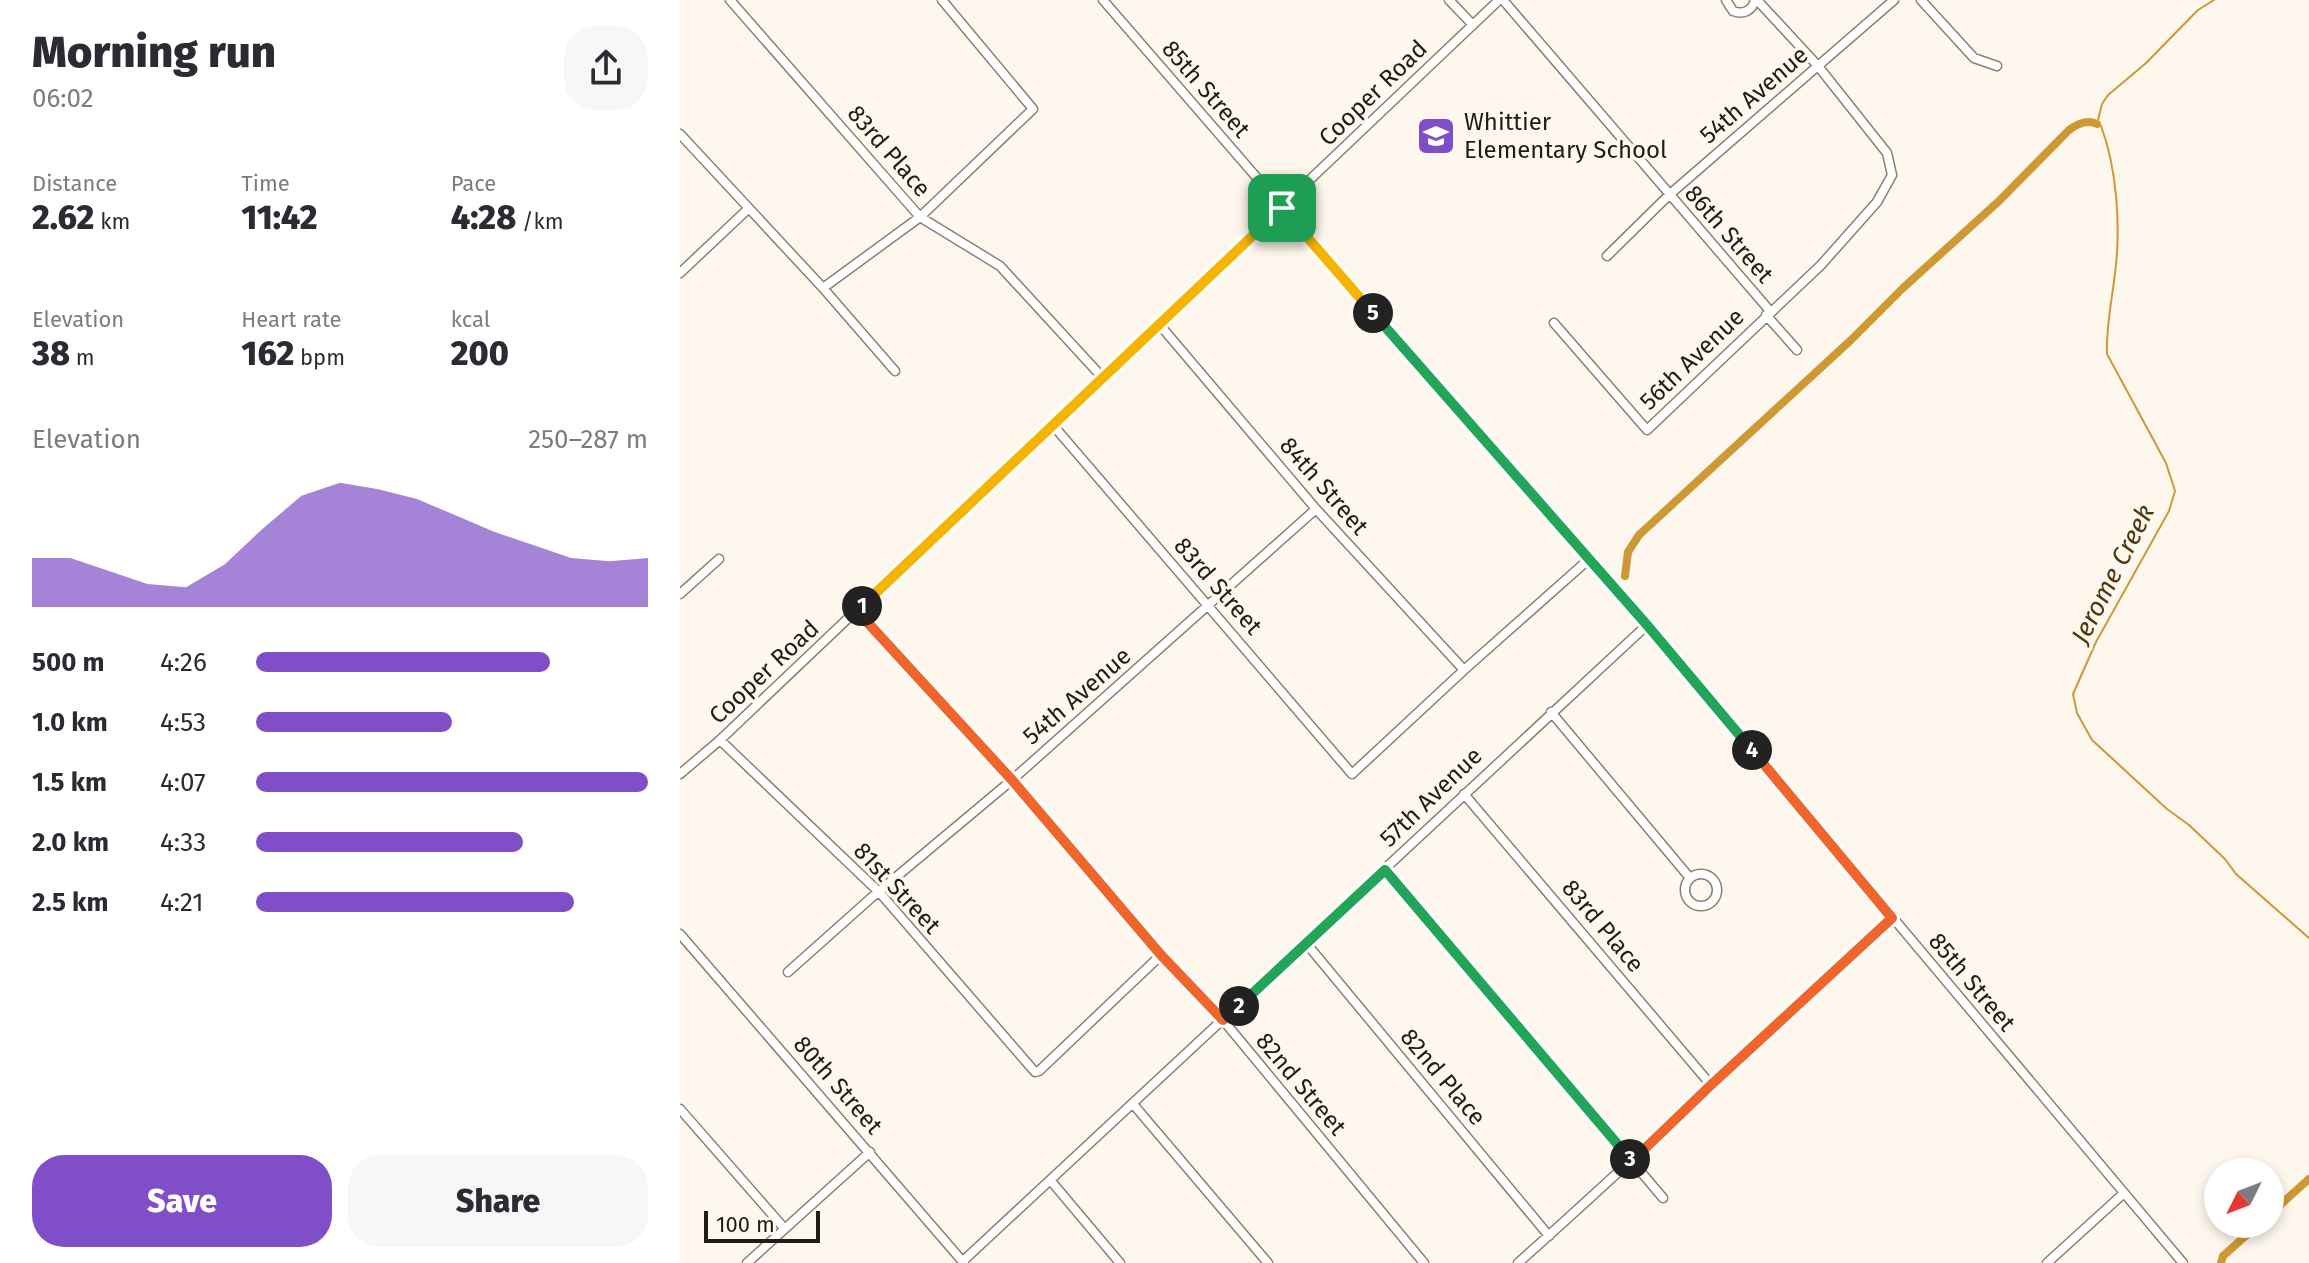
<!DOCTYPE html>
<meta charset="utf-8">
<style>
body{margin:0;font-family:"Fira Sans",sans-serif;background:#f7f7f7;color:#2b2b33;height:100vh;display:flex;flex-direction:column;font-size:30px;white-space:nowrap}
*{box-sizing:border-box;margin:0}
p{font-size:26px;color:#7c7c81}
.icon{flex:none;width:44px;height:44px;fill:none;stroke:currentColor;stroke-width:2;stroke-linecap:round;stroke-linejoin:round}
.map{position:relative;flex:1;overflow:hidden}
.panel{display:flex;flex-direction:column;background:#fff;width:680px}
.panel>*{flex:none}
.needle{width:52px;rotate:228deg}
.fabs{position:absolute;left:1524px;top:1158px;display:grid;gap:16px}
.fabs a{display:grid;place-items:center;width:80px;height:80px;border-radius:50%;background:#fff;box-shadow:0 4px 12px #0003;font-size:40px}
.scale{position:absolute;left:24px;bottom:20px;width:116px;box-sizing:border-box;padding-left:8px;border:4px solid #211d16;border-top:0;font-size:22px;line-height:28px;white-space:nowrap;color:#211d16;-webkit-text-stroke:6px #fef7ed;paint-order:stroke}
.pin{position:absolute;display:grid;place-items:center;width:68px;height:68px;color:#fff;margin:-34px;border-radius:16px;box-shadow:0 4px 12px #0006}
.km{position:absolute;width:40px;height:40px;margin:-20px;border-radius:50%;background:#222;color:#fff;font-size:22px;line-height:40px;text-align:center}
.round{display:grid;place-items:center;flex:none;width:84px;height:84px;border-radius:32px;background:#f7f7f7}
.summary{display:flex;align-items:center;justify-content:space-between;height:136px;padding:0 32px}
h1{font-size:44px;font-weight:800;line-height:60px}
.metrics{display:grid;grid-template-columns:repeat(3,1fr);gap:12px;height:136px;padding:8px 32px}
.metrics div{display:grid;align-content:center}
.metrics b{font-size:34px;font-weight:800}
.metrics small{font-size:22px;font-weight:400}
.metrics p{font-size:22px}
.chart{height:224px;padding:16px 32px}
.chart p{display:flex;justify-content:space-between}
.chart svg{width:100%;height:144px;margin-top:8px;fill:#804fc7;opacity:.7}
.primary-button{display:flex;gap:16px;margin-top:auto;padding:16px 32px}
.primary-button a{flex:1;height:92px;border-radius:32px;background:#804fc7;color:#fff;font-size:32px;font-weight:800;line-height:92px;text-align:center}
.primary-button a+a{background:#f7f7f7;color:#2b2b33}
ul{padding:0 32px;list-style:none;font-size:26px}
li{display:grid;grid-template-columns:128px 96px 1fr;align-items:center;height:60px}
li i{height:20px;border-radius:10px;background:#804fc7}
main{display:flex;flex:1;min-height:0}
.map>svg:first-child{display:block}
</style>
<main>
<section class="panel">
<div class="summary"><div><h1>Morning run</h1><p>06:02</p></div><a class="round"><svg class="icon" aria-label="share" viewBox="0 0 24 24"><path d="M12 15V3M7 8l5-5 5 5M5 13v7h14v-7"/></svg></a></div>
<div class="metrics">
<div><p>Distance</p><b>2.62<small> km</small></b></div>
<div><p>Time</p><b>11:42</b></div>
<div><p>Pace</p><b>4:28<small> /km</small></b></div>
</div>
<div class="metrics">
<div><p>Elevation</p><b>38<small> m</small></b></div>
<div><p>Heart rate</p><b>162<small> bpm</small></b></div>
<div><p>kcal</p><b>200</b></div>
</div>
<div class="chart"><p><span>Elevation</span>250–287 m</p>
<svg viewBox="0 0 160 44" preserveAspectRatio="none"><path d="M0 44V29L10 29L20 33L30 37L40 38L50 31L60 20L70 10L80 6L90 8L100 11L110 16L120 21L130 25L140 29L150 30L160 29V44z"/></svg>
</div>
<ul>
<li><b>500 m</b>4:26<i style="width:75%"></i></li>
<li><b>1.0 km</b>4:53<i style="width:50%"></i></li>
<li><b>1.5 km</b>4:07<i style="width:100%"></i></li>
<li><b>2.0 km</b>4:33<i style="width:68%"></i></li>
<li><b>2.5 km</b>4:21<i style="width:81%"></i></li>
</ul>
<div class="primary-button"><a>Save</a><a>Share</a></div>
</section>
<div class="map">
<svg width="1629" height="1263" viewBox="0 0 1629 1263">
<rect width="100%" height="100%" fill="#fef7ed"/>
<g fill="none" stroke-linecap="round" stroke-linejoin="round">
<!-- stream -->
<path stroke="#ce9935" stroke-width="2" d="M1534,0L1518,10L1465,64L1428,95L1422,104L1417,124L1421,126C1437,168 1441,228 1435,273C1432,300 1426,326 1427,354L1486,463L1495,491L1489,511L1416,642L1393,694L1397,713L1412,740L1487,809L1509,825L1545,859L1556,874L1629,938"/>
<!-- canal -->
<path stroke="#ce9935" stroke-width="8" d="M945,576L948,552L959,535L1171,340L1223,288L1319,201L1389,130C1397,124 1407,119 1417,124
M1590,1214L1629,1179
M1541,1263L1543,1256L1579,1224"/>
<defs>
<path id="minor" d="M50,0L240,217L320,266L422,377
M423,0L908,560L967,625L1503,1263
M769,0L793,25
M823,0L1090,311
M1046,0L1053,11C1063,15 1072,11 1075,0
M1241,0L1294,58L1317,66
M0,134L143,288L215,371
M927,256L989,195L1214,0
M0,273L69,208
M143,288L240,217L353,109L262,0
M1086,315L1117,350
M874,323L967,430L1141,265L1197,202L1212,175L1207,153L1138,66L1077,0
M479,324L636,509L784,670
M372,424L672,774L784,670L908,560
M0,594L39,559
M177,611L332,780L481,955L543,1020L744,1263
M871,712L1010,878
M40,740L200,893L355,1072L359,1071L481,955
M0,774L40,740L819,0
M784,794L1031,1085
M705,870L983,1198
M1005 890a16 16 0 1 1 32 0a16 16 0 1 1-32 0Z
M0,934L284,1263
M626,943L869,1236
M108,972L191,898L332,780L636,509
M453,1104L588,1263
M0,1109L104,1228
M371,1181L440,1263
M283,1261L967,625
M67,1263L190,1152
M838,1263C965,1150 1087,1033 1212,918
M1367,1263L1444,1193"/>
</defs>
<!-- minor casing -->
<use href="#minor" stroke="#8b8170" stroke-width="11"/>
<!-- minor -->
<use href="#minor" stroke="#fff" stroke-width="8"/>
</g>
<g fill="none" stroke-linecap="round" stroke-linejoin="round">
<defs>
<path id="split-1" d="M182,606L602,208"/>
<path id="split-2" d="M182,606L177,611L332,780L481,955L543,1020L559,1006"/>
<path id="split-3" d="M559,1006L705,870L950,1159"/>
<path id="split-4" d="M950,1159L952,1161L1031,1085L1212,918L1072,750"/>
<path id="split-5" d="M693,313L967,625L1072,750"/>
<path id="split-6" d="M602,208L693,313"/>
</defs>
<!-- split-1 casing -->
<use href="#split-1" stroke="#fff" stroke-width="16"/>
<!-- split-2 casing -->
<use href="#split-2" stroke="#fff" stroke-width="16"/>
<!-- split-3 casing -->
<use href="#split-3" stroke="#fff" stroke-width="16"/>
<!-- split-4 casing -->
<use href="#split-4" stroke="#fff" stroke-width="16"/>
<!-- split-5 casing -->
<use href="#split-5" stroke="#fff" stroke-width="16"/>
<!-- split-6 casing -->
<use href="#split-6" stroke="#fff" stroke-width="16"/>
<!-- split-1 -->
<use href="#split-1" stroke="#f5b400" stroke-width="10"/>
<!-- split-2 -->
<use href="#split-2" stroke="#f0652b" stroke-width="10"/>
<!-- split-3 -->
<use href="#split-3" stroke="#22a559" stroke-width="10"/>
<!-- split-4 -->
<use href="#split-4" stroke="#f0652b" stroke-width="10"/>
<!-- split-5 -->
<use href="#split-5" stroke="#22a559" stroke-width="10"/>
<!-- split-6 -->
<use href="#split-6" stroke="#f5b400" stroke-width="10"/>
</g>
<!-- icons -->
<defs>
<symbol id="school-square" viewBox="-11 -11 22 22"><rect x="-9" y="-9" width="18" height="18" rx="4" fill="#804fc7" stroke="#fef7ed"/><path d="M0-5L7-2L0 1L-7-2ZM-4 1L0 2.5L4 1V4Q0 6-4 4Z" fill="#fff"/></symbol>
</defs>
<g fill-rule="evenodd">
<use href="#school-square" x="734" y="114" width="44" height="44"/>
</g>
<g text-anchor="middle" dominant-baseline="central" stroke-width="7" stroke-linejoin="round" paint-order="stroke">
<!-- street labels -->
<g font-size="24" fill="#211d16" stroke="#fef7ed">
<text transform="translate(526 89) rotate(49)">85th Street</text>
<text transform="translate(693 93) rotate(-44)">Cooper Road</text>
<text transform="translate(1074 95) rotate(-41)">54th Avenue</text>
<text transform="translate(209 151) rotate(49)">83rd Place</text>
<text transform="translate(1049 234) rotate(49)">86th Street</text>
<text transform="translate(1012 359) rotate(-44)">56th Avenue</text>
<text transform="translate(644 486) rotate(49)">84th Street</text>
<text transform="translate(538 586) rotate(49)">83rd Street</text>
<text transform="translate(84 672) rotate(-43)">Cooper Road</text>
<text transform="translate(397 696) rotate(-41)">54th Avenue</text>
<text transform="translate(751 797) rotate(-44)">57th Avenue</text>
<text transform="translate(217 888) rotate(47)">81st Street</text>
<text transform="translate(923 926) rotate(50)">83rd Place</text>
<text transform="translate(1292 982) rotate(50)">85th Street</text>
<text transform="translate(763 1077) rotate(50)">82nd Place</text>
<text transform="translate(621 1084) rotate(50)">82nd Street</text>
<text transform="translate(158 1085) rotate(49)">80th Street</text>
</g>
<!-- poi labels -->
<g font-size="24" fill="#211d16" stroke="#fef7ed" text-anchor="start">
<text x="784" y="122">Whittier<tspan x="784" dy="28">Elementary School</tspan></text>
</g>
<!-- water labels -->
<g font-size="26" font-style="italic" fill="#4e380f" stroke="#fef7ed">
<text transform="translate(1433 574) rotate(-63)">Jerome Creek</text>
</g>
</g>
</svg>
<div class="fabs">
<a><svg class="needle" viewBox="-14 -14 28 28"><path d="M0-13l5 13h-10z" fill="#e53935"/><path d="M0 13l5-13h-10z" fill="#7c7c81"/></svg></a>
</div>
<div class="scale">100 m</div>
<div class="pin" style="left:602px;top:208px;background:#1e9e55"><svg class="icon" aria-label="arrive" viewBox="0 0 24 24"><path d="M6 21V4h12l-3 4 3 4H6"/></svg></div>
<b class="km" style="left:182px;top:606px">1</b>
<b class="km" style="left:559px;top:1006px">2</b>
<b class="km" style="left:950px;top:1159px">3</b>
<b class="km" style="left:1072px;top:750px">4</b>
<b class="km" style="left:693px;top:313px">5</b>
</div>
</main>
